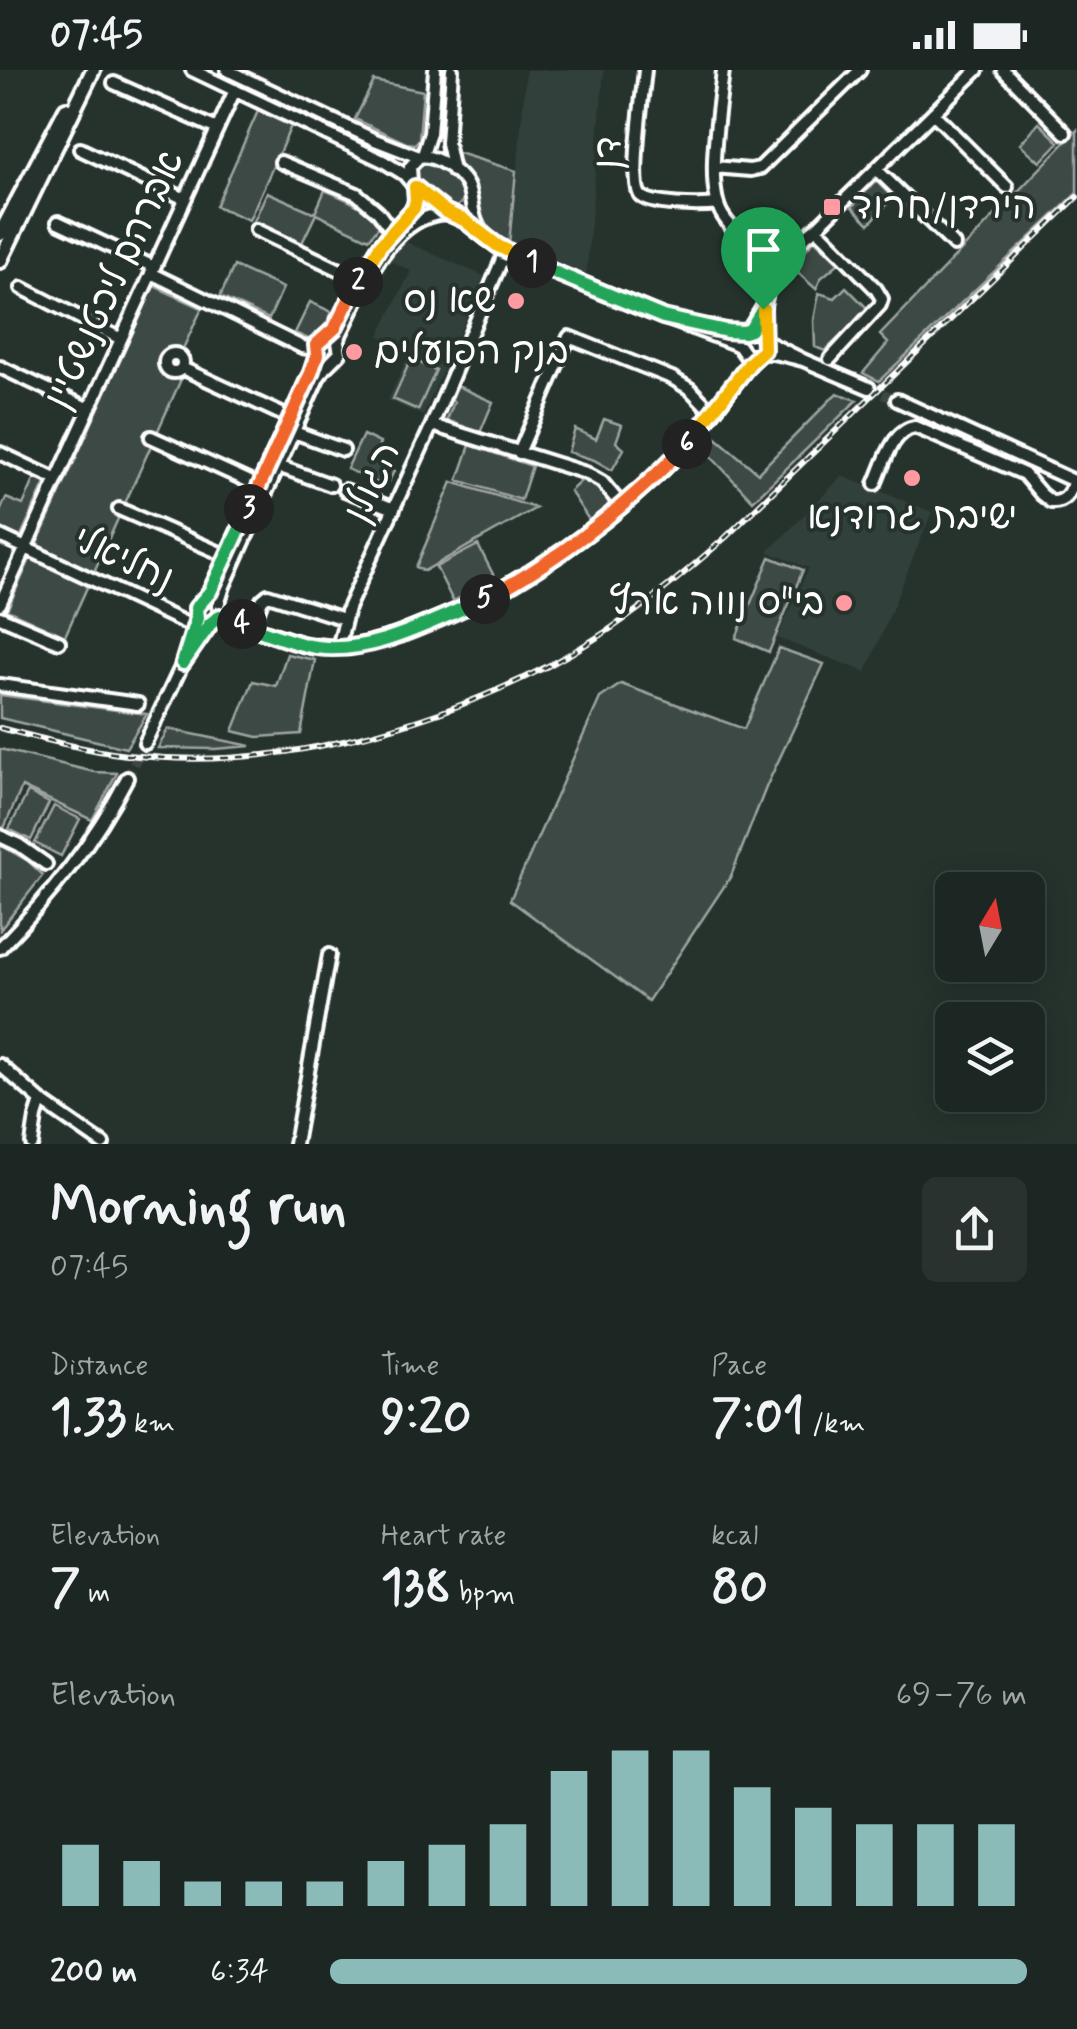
<!DOCTYPE html>
<meta charset="utf-8">
<style>
body{margin:0;font-family:Mynerve,"Playpen Sans Hebrew",sans-serif;background:#29322f;color:#f1f3f6;height:100vh;display:flex;flex-direction:column;font-size:38px;white-space:nowrap}
*{box-sizing:border-box;margin:0}
p{font-size:32px;color:#a0a5a5}
.icon{flex:none;width:55px;height:55px;fill:none;stroke:currentColor;stroke-width:2;stroke-linecap:round;stroke-linejoin:round}
.map{position:relative;height:1074px;overflow:hidden}
.sheet{display:flex;flex-direction:column;background:#1c2622;flex:1}
.sheet>*{flex:none}
.needle{width:65px;rotate:10deg}
.fabs{position:absolute;left:935px;top:802px;display:grid;gap:20px}
.fabs a{display:grid;place-items:center;width:110px;height:110px;border-radius:15px;background:#1c2622;box-shadow:0 5px 25px #0003,0 0 0 2px #3a4340;font-size:50px}
.pin{position:absolute;display:grid;place-items:center;width:85px;height:85px;color:#fff;margin:-102px -42px;border-radius:50% 50% 50% 0;rotate:-45deg;box-shadow:0 0 10px #0007}
.pin .icon{rotate:45deg}
.km{position:absolute;width:50px;height:50px;margin:-25px;border-radius:50%;background:#222;color:#fff;font-size:28px;line-height:50px;text-align:center}
.round{display:grid;place-items:center;flex:none;width:105px;height:105px;border-radius:15px;background:#29322f}
.summary{display:flex;align-items:center;justify-content:space-between;height:170px;padding:0 50px}
h1{font-size:55px;font-weight:700;line-height:75px}
.figures{display:grid;grid-template-columns:repeat(3,1fr);gap:15px;height:170px;padding:10px 50px}
.figures div{display:grid;align-content:center}
.figures b{font-size:50px;font-weight:700}
.figures small{font-size:28px;font-weight:400}
.figures p{font-size:28px}
.chart{height:280px;padding:20px 50px}
.chart p{display:flex;justify-content:space-between}
.chart svg{width:100%;height:180px;margin-top:10px;stroke:#8bbbb9;stroke-width:6}
ul{padding:0 50px;list-style:none;font-size:32px}
li{display:grid;grid-template-columns:160px 120px 1fr;align-items:center;height:75px}
li i{height:25px;border-radius:12px;background:#8bbbb9}
.status{display:flex;justify-content:space-between;align-items:center;height:70px;padding:0 50px;background:#1c2622;direction:ltr}
.status svg{height:28px;fill:currentColor}
.map>svg:first-child{display:block}
</style>
<div class="status"><b>07:45</b><svg viewBox="0 0 49 12"><path d="M0 12V9h3v3zM5 12V6h3v6zM10 12V3h3v9zM15 12V0h3v12zM26 1h20v11H26zM47 4h2v5h-2z"/></svg></div>
<div class="map">
<svg width="1077" height="1074" viewBox="0 0 1077 1074">
<rect width="100%" height="100%" fill="#26332d"/>
<filter id="ink" filterUnits="userSpaceOnUse"><feTurbulence type="fractalNoise" baseFrequency=".01" numOctaves="2"/><feDisplacementMap in="SourceGraphic" scale="20" xChannelSelector="R" yChannelSelector="G"/><feConvolveMatrix kernelMatrix="1 2 1 2 8 2 1 2 1" color-interpolation-filters="sRGB"/></filter>
<g filter="url(#ink)">
<!-- built -->
<path fill="#333f3a" d="M526,0H604L586,207L511,175Z
M401,170L484,206L423,346L388,330L410,282L379,266L411,201L388,190Z
M842,406L932,442L866,602L777,568L809,498L768,482Z"/>
<!-- green -->
<path fill="#3e4944" stroke="#9ea4a2" stroke-width="2.5" d="M374,11L423,21L419,69L415,74L406,73L355,49Z
M258,41L291,56L249,150L216,136Z
M1039,53L1059,72L1040,92L1020,74Z
M1077,60V123L879,311L863,303L888,273L880,265Z
M455,82L516,101L509,175C495,166 481,152 479,135C477,126 479,118 473,110C466,99 457,97 455,82Z
M420,89C439,92 460,106 465,126C455,146 447,139 434,127C424,119 417,114 413,102Z
M876,111L893,128L869,154L852,137Z
M325,120C347,130 365,136 380,155L369,169L316,144L302,173L254,151L267,122L315,143Z
M815,170L839,193L821,208L816,219L790,196Z
M234,196L283,218L269,249L220,227Z
M154,216L202,238L173,300L183,305L65,566L7,540Z
M846,217L868,239L867,241L825,281L815,277L814,250L819,223L835,228Z
M310,232L332,242L317,273L295,263Z
M411,289L436,300L418,340L393,329Z
M457,316L493,332L480,363L447,350L454,332L451,330Z
M837,323L857,330L753,431L703,378L713,365L758,403Z
M604,349L622,355L616,372L624,379L612,400L594,390L568,382L575,359L596,369Z
M363,365L380,373L372,391L394,401L386,417L347,399Z
M470,375L532,396L521,430L458,410Z
M35,408L45,413L20,468L0,459V442L6,428L23,435Z
M582,410L598,418L609,430L607,438L589,450L570,421Z
M452,412L536,438L424,501L416,497Z
M478,475L496,510L453,531L436,497Z
M770,487L803,500L769,582L736,568Z
M779,578L824,594L767,715L731,806L648,931L510,830L600,628L621,614L744,659Z
M287,584L315,590L301,664L258,667L233,661L253,611L276,616Z
M0,625L147,644L126,678L0,648Z
M168,659L251,676L215,679L158,678Z
M0,679L94,702L117,703L92,750L22,717L4,758L0,757Z
M28,722L49,733L31,770L9,759Z
M54,736L80,749L61,786L35,773Z
M0,775L28,791L43,805L0,860Z"/>
<g fill="none" stroke-linecap="round" stroke-linejoin="round">
<!-- minor-tunnel -->
<path stroke="#3c4742" stroke-width="10" stroke-dasharray="10 5" stroke-linecap="butt" d="M869,318L897,330
M127,708L145,673"/>
<defs>
<path id="minor" d="M192,0L383,91L404,104L415,117L440,139L464,150L487,169L515,185L663,247L733,273L739,276L746,286C752,287 756,285 762,283C774,281 791,287 803,290
M227,0L375,70L419,87
M452,0L447,73L453,101
M645,0C643,22 630,110 640,125C649,136 702,136 717,134
M723,0C720,36 704,117 723,146C736,166 757,179 775,193
M1003,0L1065,63
M114,13L217,59
M933,43L1007,117
M80,79L185,129
M423,85L430,63L435,0
M281,92L357,124L378,142L392,161
M714,97L750,100L760,98L860,0
M876,99L954,175
M411,112L410,97L419,87C435,83 465,104 469,121C474,138 471,144 480,161
M58,152L154,197
M816,158L876,219L882,229L880,235L830,289
M256,160L359,209
M151,203L302,277L316,279
M22,218L121,269
M698,255L736,263L754,260L764,266
M750,260L763,239L773,199L779,188L816,158L977,0
M765,271L803,290L869,318
M165 293a9 9 0 1 1 18 0a9 9 0 1 1-18 0Z
M0,297L89,339
M182,298L290,348
M897,330L1076,412
M432,355L586,403L602,412L622,436
M294,362L343,380
M151,367L259,416
M0,383L57,410
M519,383L569,267L672,308L690,319L713,343
M278,396L331,415
M875,414C884,394 892,360 915,357L1024,404L1041,424L1051,432C1065,433 1070,423 1074,411
M345,420L394,439
M119,439L227,486
M0,466L194,557
M0,534L235,20
M220,546L302,574L349,578L394,566L485,529L556,487L616,441L663,400L698,363L750,293L758,286
M0,547L59,572
M252,557L262,530L268,525L344,549
M338,578L348,538L432,355L506,180
M184,591L197,548L196,538L205,530L214,514L311,303L317,285V275L335,258L364,200L380,176L414,138L416,130L415,118
M0,615L138,634
M145,673L183,593L210,554L220,546L218,535L224,516L318,308L324,299L340,283L338,272L341,263C364,219 388,148 445,143
M0,766L19,775L46,794
M0,878C50,826 94,772 127,708
M0,995L41,1031L103,1074
M32,1074L36,1047L41,1031
M295,1074L329,885"/>
<path id="major" d="M0,164L66,39
M0,191L93,0"/>
</defs>
<!-- minor casing -->
<use href="#minor" stroke="#fff" stroke-width="18"/>
<!-- major casing -->
<use href="#major" stroke="#fff" stroke-width="20"/>
<!-- minor -->
<use href="#minor" stroke="#26332d" stroke-width="10"/>
<!-- major -->
<use href="#major" stroke="#26332d" stroke-width="12"/>
<defs>
<path id="rail" d="M0,658C42,669 84,680 127,685C239,697 336,679 442,642C494,623 546,600 593,570C641,540 684,504 726,467L1077,127"/>
</defs>
<!-- rail casing -->
<use href="#rail" stroke="#fff" stroke-width="6"/>
<!-- rail -->
<use href="#rail" stroke="#26332d" stroke-width="2.5" stroke-dasharray="8" stroke-linecap="butt"/>
</g>
</g>
<g fill="none" stroke-linecap="round" stroke-linejoin="round" filter="url(#ink)">
<defs>
<path id="split-1" d="M532,193L663,247L726,261L744,262L750,260L763,239"/>
<path id="split-2" d="M358,212L380,176L414,138L416,130L415,117L446,142L464,150L498,176L532,193"/>
<path id="split-3" d="M249,439L311,303L317,285L316,275L335,258L358,212"/>
<path id="split-4" d="M242,554L220,546L210,554L183,593L197,548L196,538L210,522L249,439"/>
<path id="split-5" d="M242,554C266,562 291,573 316,577C374,585 433,550 485,529"/>
<path id="split-6" d="M485,529C561,488 627,437 687,374"/>
<path id="split-7" d="M687,374L750,293L764,280L763,239"/>
</defs>
<!-- split-1 casing -->
<use href="#split-1" stroke="#fff" stroke-width="20"/>
<!-- split-2 casing -->
<use href="#split-2" stroke="#fff" stroke-width="20"/>
<!-- split-3 casing -->
<use href="#split-3" stroke="#fff" stroke-width="20"/>
<!-- split-4 casing -->
<use href="#split-4" stroke="#fff" stroke-width="20"/>
<!-- split-5 casing -->
<use href="#split-5" stroke="#fff" stroke-width="20"/>
<!-- split-6 casing -->
<use href="#split-6" stroke="#fff" stroke-width="20"/>
<!-- split-7 casing -->
<use href="#split-7" stroke="#fff" stroke-width="20"/>
<!-- split-1 -->
<use href="#split-1" stroke="#22a559" stroke-width="12"/>
<!-- split-2 -->
<use href="#split-2" stroke="#f5b400" stroke-width="12"/>
<!-- split-3 -->
<use href="#split-3" stroke="#f0652b" stroke-width="12"/>
<!-- split-4 -->
<use href="#split-4" stroke="#22a559" stroke-width="12"/>
<!-- split-5 -->
<use href="#split-5" stroke="#22a559" stroke-width="12"/>
<!-- split-6 -->
<use href="#split-6" stroke="#f0652b" stroke-width="12"/>
<!-- split-7 -->
<use href="#split-7" stroke="#f5b400" stroke-width="12"/>
</g>
<!-- markers -->
<g fill="#ff9aa2" stroke="#26332d" stroke-width="4">
<rect x="822" y="127" width="20" height="20" rx="5"/>
<circle cx="516" cy="231" r="10"/>
<circle cx="354" cy="282" r="10"/>
<circle cx="912" cy="408" r="10"/>
<circle cx="844" cy="533" r="10"/>
</g>
<g text-anchor="middle" dominant-baseline="central" stroke-width="8" stroke-linejoin="round" paint-order="stroke">
<!-- street labels -->
<g font-size="38" fill="#fff" stroke="#26332d">
<text transform="translate(609 83) rotate(-88)">דן</text>
<text transform="translate(115 210) rotate(-65)">אברהם ליכטנשטיין</text>
<text transform="translate(373 412) rotate(-65)">הגולן</text>
<text transform="translate(123 490) rotate(25)">נחליאלי</text>
</g>
<!-- poi labels -->
<g font-size="38" fill="#fff" stroke="#26332d" text-anchor="start">
<text x="852" y="137">הירדן/חרוד</text>
<text x="496" y="231" text-anchor="end">שא נס</text>
<text x="374" y="282">בנק הפועלים</text>
<text x="912" y="447" text-anchor="middle">ישיבת גרודנא</text>
<text x="824" y="533" text-anchor="end">בי"ס נווה ארץ</text>
</g>
</g>
</svg>
<div class="fabs">
<a><svg class="needle" viewBox="-14 -14 28 28"><path d="M0-13l5 13h-10z" fill="#e53935"/><path d="M0 13l5-13h-10z" fill="#a0a5a5"/></svg></a>
<a><svg class="icon" aria-label="layers" viewBox="0 0 24 24"><path d="M12 4l9 5-9 5-9-5zM3 14l9 5 9-5"/></svg></a>
</div>
<div class="pin" style="left:763px;top:239px;background:#1e9e55"><svg class="icon" aria-label="arrive" viewBox="0 0 24 24"><path d="M6 21V4h12l-3 4 3 4H6"/></svg></div>
<b class="km" style="left:532px;top:193px">1</b>
<b class="km" style="left:358px;top:212px">2</b>
<b class="km" style="left:249px;top:439px">3</b>
<b class="km" style="left:242px;top:554px">4</b>
<b class="km" style="left:485px;top:529px">5</b>
<b class="km" style="left:687px;top:374px">6</b>
</div>
<section class="sheet">
<div class="summary"><div><h1>Morning run</h1><p>07:45</p></div><a class="round"><svg class="icon" aria-label="share" viewBox="0 0 24 24"><path d="M12 15V3M7 8l5-5 5 5M5 13v7h14v-7"/></svg></a></div>
<div class="figures">
<div><p>Distance</p><b>1.33<small> km</small></b></div>
<div><p>Time</p><b>9:20</b></div>
<div><p>Pace</p><b>7:01<small> /km</small></b></div>
</div>
<div class="figures">
<div><p>Elevation</p><b>7<small> m</small></b></div>
<div><p>Heart rate</p><b>138<small> bpm</small></b></div>
<div><p>kcal</p><b>80</b></div>
</div>
<div class="chart"><p><span>Elevation</span>69–76 m</p>
<svg viewBox="0 0 160 44" preserveAspectRatio="none"><path d="M5 44V29M15 44V33M25 44V38M35 44V38M45 44V38M55 44V33M65 44V29M75 44V24M85 44V11M95 44V6M105 44V6M115 44V15M125 44V20M135 44V24M145 44V24M155 44V24"/></svg>
</div>
<ul>
<li><b>200 m</b>6:34<i style="width:100%"></i></li>
</ul>
</section>
